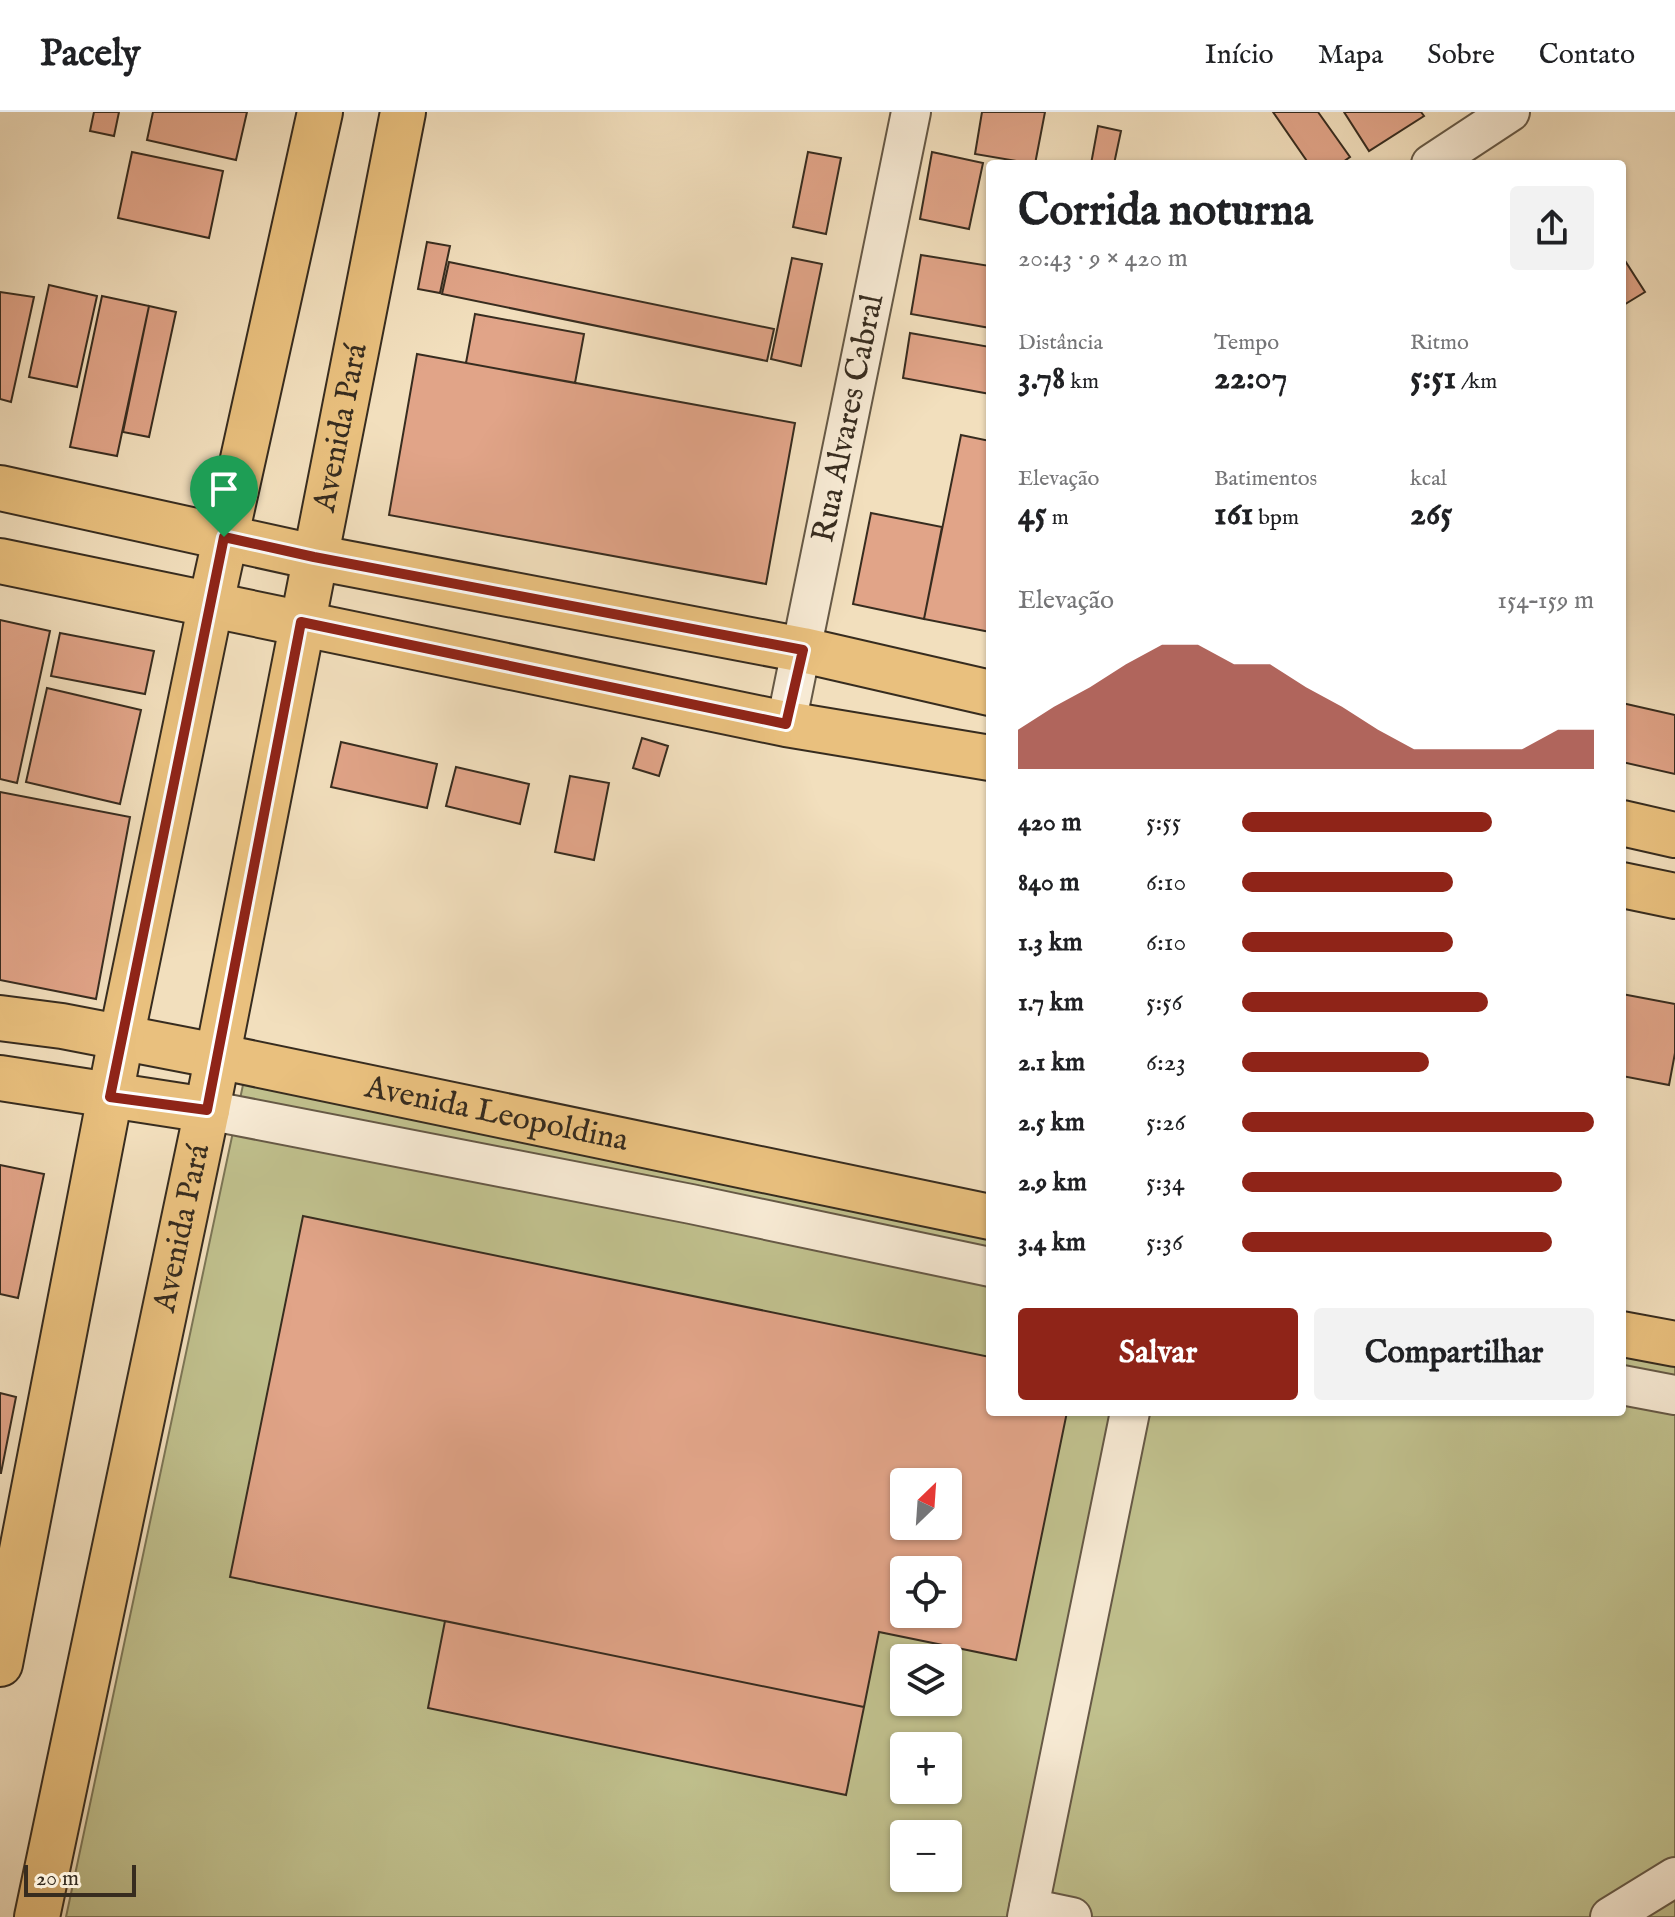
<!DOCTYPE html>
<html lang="pt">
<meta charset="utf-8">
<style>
body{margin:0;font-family:"IM FELL English",serif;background:#f2f2f2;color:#202124;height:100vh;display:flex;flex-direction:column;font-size:30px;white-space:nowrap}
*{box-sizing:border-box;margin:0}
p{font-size:26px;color:#757577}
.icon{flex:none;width:44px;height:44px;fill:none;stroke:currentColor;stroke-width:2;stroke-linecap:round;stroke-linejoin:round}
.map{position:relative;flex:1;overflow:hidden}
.details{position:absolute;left:986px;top:48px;width:640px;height:1256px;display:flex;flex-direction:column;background:#fff;border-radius:8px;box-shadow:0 2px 6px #0004}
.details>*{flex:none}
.needle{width:52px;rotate:25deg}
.fabs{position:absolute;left:890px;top:1356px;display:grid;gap:16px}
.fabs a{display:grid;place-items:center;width:72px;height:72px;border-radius:8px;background:#fff;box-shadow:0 2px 6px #0004;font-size:40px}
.scale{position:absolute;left:24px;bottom:20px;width:112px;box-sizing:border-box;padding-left:8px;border:4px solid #372c1f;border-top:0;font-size:22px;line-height:28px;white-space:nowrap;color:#372c1f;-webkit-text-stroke:6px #f7ead4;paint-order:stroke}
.pin{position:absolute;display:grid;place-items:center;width:68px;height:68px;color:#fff;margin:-82px -34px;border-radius:50% 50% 50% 0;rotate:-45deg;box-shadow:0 0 8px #0007}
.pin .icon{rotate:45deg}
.round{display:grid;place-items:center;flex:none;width:84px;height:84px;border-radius:8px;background:#f2f2f2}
.head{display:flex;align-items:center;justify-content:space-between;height:136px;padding:0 32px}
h1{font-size:44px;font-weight:800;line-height:60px}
.metrics{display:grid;grid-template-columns:repeat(3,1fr);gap:12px;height:136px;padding:8px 32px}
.metrics div{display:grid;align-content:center}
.metrics b{font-size:34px;font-weight:800}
.metrics small{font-size:22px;font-weight:400}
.metrics p{font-size:22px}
.chart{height:224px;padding:16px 32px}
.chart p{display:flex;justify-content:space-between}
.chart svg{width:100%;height:144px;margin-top:8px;fill:#8f2418;opacity:.7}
.primary-button{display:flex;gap:16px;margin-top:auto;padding:16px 32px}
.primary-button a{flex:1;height:92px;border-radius:8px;background:#8f2418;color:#fff;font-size:32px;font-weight:800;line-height:92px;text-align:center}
.primary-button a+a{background:#f2f2f2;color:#202124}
ul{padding:0 32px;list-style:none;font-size:26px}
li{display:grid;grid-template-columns:128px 96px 1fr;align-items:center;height:60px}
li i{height:20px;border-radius:10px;background:#8f2418}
header{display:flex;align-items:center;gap:48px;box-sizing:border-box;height:112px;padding:0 40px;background:#fff;border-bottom:2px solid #e0e0e0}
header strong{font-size:38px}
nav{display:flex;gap:44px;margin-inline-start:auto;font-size:28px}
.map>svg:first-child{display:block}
</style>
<header>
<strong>Pacely</strong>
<nav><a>Início</a><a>Mapa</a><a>Sobre</a><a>Contato</a></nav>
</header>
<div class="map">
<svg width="1675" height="1805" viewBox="0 0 1675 1805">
<rect width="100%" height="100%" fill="#f2dfbd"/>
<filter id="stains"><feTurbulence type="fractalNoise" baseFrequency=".0025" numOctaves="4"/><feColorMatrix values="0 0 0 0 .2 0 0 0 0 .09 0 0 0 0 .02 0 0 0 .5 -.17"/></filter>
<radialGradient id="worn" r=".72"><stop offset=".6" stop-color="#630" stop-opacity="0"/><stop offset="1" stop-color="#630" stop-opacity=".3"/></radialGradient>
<!-- green -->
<path fill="#c0c08d" stroke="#7c7656" stroke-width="2" fill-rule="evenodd" d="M250,940L990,1088V1300H1622V1215L1675,1226V1805H66ZM904,1370H948V1414H904ZM904,1458H948V1502H904ZM904,1546H948V1590H904ZM904,1634H948V1678H904ZM904,1722H948V1766H904Z"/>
<!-- building -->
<path fill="#e1a488" stroke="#372c1f" stroke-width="2" fill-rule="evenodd" d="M94,0H119L114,24L90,19Z
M153,0H247L236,48L147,28Z
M982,0H1045L1035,52L975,42Z
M1273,0H1318L1350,45L1340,52H1309Z
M1344,0H1421L1424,4L1369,39Z
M1098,14L1121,19L1114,52H1091Z
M132,40L223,59L209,126L118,106Z
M808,40L841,46L826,122L793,115Z
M932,40L983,51L969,117L920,107Z
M427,130L450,134L440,181L418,177Z
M921,143L990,154V216L911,202Z
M1622,144L1645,180L1622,194Z
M792,146L822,152L801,254L771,247Z
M449,150L774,217L767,249L442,182Z
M49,173L97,184L77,275L29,265Z
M0,180L34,185L11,290L0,287Z
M102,184L149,194L117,344L70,335Z
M149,194L176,200L149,325L123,320Z
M475,202L584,222L575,271L466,251Z
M910,221L990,235V282L903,266Z
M417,242L795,311L766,472L389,403Z
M961,323L990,329V520L924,507Z
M871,401L942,415L924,507L853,492Z
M0,508L50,519L17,671L0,667Z
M60,521L154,539L145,582L51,564Z
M47,576L141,598L120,692L26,670Z
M1622,591L1675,603V662L1622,650Z
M642,626L668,634L659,664L633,656Z
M341,630L437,652L427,696L331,675Z
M456,655L529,672L520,712L446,694Z
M570,664L609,671L594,748L555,740Z
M0,680L130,705L96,887L0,868Z
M1622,882L1675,892V941L1669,973L1622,964Z
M0,1053L44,1062L18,1186L0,1182Z
M303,1104L990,1245V1300H1067L1016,1548L879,1520L864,1595L230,1465ZM904,1370H948V1414H904ZM904,1458H948V1502H904Z
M0,1281L16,1285L1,1361H0Z
M445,1509L864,1595L846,1683L428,1596Z"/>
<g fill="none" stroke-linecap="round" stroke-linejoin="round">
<defs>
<g id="minor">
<path d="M1431,52L1510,0"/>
<path id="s1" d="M786,612L911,0"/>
<path d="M207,998L691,1092L990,1155"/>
<path d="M1622,1273L1675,1283"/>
<path d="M1029,1796L1072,1805"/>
<path d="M1027,1805L1130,1300"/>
<path d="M1610,1805L1675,1765"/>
</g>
<g id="major">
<path d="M0,376L314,445L803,538L990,581"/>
<path d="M0,449L786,612L990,646"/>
<path d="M1622,711L1675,723"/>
<path d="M1622,773L1675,784"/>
<path id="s2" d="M0,906L62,914L217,944L990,1105"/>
<path d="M0,966L207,998"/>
<path d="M1622,1222L1675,1232"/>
<path d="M0,1552L121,927L211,491L320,0"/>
<path id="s3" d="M37,1805L207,998L403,0"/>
</g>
</defs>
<!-- minor casing -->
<use href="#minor" stroke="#665946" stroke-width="42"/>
<!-- major casing -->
<use href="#major" stroke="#372c1f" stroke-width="48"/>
<!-- minor -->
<use href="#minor" stroke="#f7ead4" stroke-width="38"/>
<!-- major -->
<use href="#major" stroke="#e9c07e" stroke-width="44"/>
</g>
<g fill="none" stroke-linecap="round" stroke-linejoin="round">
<defs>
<path id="route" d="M224,425L314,445L803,538L786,612L301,510L207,998L110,985Z"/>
</defs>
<!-- route casing -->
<use href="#route" stroke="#fff" stroke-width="16"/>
<!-- route -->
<use href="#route" stroke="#8f2418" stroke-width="10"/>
</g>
<g text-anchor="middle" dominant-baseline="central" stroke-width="6" stroke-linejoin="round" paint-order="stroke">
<!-- street labels -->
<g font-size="32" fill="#372c1f" stroke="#f7ead4">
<text stroke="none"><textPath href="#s1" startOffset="312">Rua Alvares Cabral</textPath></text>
<text stroke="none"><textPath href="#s3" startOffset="1520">Avenida Pará</textPath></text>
<text stroke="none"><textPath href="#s2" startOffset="506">Avenida Leopoldina</textPath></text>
<text stroke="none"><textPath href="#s3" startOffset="704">Avenida Pará</textPath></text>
</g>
</g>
<rect width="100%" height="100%" filter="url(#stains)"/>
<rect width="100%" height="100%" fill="url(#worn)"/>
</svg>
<div class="fabs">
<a><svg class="needle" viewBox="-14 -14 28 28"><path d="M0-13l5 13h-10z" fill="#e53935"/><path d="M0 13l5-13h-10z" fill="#757577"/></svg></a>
<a><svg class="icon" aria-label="locate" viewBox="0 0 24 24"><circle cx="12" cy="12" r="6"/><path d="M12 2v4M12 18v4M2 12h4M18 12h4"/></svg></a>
<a><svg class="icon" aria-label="layers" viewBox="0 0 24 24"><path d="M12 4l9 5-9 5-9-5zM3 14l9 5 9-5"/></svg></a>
<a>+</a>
<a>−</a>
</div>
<div class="scale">20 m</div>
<div class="pin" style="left:224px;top:425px;background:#1e9e55"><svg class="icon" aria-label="arrive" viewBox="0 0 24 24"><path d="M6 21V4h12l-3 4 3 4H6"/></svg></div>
<section class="details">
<div class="head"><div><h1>Corrida noturna</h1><p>20:43 · 9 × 420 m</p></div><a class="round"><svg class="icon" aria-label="share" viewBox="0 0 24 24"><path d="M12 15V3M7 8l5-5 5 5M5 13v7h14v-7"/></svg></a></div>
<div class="metrics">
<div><p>Distância</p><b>3.78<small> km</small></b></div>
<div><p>Tempo</p><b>22:07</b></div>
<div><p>Ritmo</p><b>5:51<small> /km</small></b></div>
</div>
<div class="metrics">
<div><p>Elevação</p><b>45<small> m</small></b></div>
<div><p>Batimentos</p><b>161<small> bpm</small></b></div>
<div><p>kcal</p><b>265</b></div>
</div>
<div class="chart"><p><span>Elevação</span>154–159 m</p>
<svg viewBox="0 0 160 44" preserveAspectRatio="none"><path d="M0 44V32L10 25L20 19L30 12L40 6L50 6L60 12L70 12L80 19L90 25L100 32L110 38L120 38L130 38L140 38L150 32L160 32V44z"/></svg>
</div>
<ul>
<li><b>420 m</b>5:55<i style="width:71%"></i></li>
<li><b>840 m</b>6:10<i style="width:60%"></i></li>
<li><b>1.3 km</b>6:10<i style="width:60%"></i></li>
<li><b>1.7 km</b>5:56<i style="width:70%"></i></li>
<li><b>2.1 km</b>6:23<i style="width:53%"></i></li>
<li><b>2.5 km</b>5:26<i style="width:100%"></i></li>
<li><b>2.9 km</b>5:34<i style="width:91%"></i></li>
<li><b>3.4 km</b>5:36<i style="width:88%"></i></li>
</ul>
<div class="primary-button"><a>Salvar</a><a>Compartilhar</a></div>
</section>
</div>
